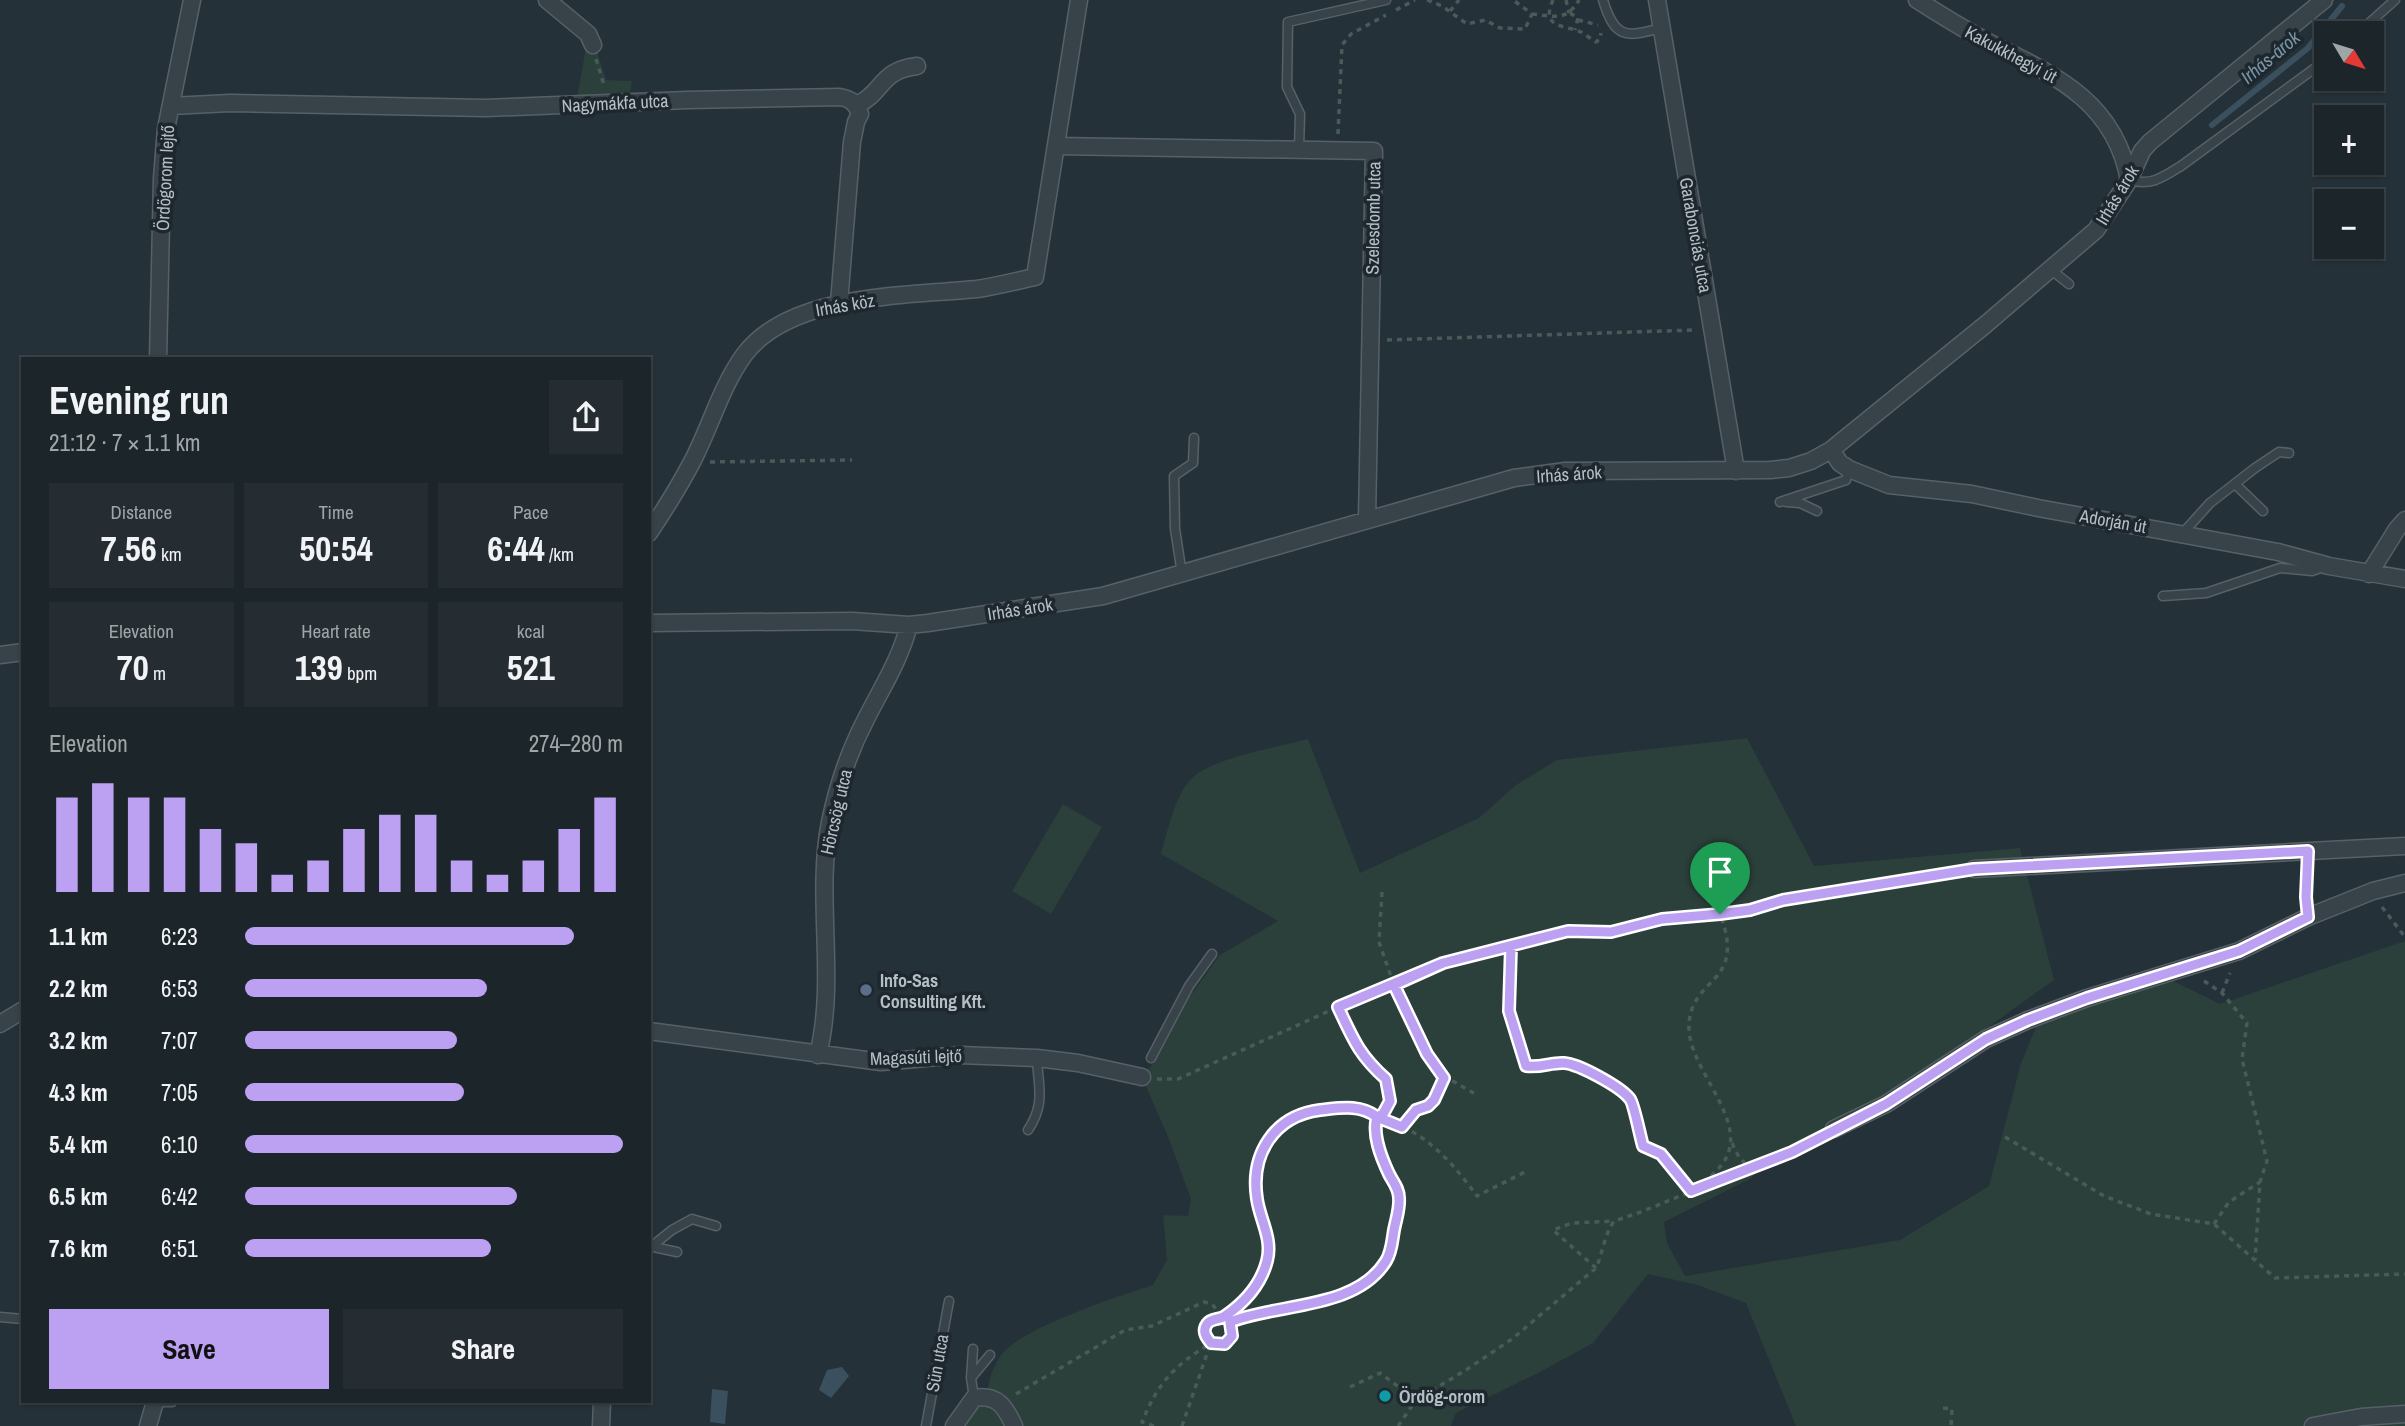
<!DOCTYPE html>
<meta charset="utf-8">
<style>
body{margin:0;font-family:"Archivo Narrow",sans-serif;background:#252d32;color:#f1f3f6;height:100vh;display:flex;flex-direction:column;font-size:26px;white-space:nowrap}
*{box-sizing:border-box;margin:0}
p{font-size:23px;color:#a0a5a8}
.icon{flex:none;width:38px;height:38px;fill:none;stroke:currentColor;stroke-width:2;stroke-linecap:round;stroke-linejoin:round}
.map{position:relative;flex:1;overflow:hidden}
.sheet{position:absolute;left:21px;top:357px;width:630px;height:1046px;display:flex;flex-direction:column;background:#1c252a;border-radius:0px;box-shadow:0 2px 5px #0004,0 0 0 2px #3a4247}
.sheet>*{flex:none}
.needle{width:46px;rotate:128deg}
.tools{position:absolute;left:2314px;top:21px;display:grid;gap:14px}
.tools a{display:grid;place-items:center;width:70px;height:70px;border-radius:0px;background:#1c252a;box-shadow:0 2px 5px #0004,0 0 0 2px #3a4247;font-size:35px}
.pin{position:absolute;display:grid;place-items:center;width:60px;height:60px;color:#fff;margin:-72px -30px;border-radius:50% 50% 50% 0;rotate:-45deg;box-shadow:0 0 7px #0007}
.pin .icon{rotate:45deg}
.round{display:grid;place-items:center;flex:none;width:74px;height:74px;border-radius:0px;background:#252d32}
.overview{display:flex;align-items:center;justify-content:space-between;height:119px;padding:0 28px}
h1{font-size:38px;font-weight:700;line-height:52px}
.figures{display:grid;grid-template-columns:repeat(3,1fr);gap:10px;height:119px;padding:7px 28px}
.figures div{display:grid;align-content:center;border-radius:0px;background:#252d32;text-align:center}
.figures b{font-size:35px;font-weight:700}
.figures small{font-size:19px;font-weight:400}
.figures p{font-size:19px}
.chart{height:196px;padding:14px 28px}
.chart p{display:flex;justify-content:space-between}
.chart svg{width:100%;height:126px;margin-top:7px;stroke:#bca0f2;stroke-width:6}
.button{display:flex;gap:14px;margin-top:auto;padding:14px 28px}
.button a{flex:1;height:80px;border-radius:0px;background:#bca0f2;color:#111;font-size:28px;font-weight:700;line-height:80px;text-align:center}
.button a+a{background:#252d32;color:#f1f3f6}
ul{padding:0 28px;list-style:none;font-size:23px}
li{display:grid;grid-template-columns:112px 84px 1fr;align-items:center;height:52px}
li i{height:18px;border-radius:9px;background:#bca0f2}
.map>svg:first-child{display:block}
</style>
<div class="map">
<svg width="2405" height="1426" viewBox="0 0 2405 1426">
<rect width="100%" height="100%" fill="#253138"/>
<!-- green -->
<path fill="#2b3f3b" d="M595,45L606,80L632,81L629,99L576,103L586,48Z
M1747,738L1814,866L2020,848L2054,980L1892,1096L1760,1165L1752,1178L1664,1222L1667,1243L1685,1276L1900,1240L1989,1186L2021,1063L2036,1027L2167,978L2220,1004L2405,941V1426H1796L1746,1303L1698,1285L1648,1274L1593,1343L1538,1373L1456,1413L1451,1426H954L974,1398L988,1390C989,1378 994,1365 1001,1355C1021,1328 1119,1296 1153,1285L1167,1260L1163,1215L1188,1216L1191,1199L1169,1139L1142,1077L1156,1060L1186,1002L1220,955L1278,921L1161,854C1167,833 1175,795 1191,779C1211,758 1278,747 1308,739L1360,873L1479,818L1516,785L1557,760Z
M1063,804L1102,827L1051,914L1012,891Z"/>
<!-- water -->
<path fill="#3a505e" d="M842,1367L849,1376L831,1398L819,1390L827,1370Z
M712,1389L728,1391L725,1424L710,1422Z"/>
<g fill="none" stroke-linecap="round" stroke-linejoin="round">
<!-- stream -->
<path stroke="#3a505e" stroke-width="6" d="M2212,125L2308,48L2342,6"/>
<defs>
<path id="service" d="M1603,0C1615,40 1627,37 1661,28
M2358,33L2395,0
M1299,149L1300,114L1287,87L1288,22L1386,0
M2129,180C2151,186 2162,178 2181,166L2326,60
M2050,269L2069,284
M2236,485L2263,511
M1780,502L1846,480L1849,469
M1786,502L1800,503L1817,511
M2182,534L2210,503L2255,468L2279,452L2289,453
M1182,574L1175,529L1174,476L1193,463L1194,438
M2163,596L2206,593L2280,568L2312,571L2323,567
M1151,1058L1189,986L1212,954
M1028,1130C1046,1103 1038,1087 1037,1058
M649,1246L677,1252
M652,1246L672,1230L692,1219L716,1226
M0,1317L23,1319
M973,1349L971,1378L974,1398
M971,1378L990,1355
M163,1402H172
M926,1426L949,1301"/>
<path id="minor" d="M547,0L588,34L593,45
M1657,0L1736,471
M1917,0C1943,16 1969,33 1996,46C2059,77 2115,104 2129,180
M857,105C883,93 880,70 917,66
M171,106L230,103L486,108L687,100L840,97C851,99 856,103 860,114L856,122L852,142L839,303
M1056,146L1374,151L1367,519
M158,359L162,178L166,129L192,0
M1831,450L1840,463L1849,469L1889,485L1972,494L2038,508L2278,552L2329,566L2405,579
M649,533C665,509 680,485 693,460C711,425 721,387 744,355C790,293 907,296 977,289C997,286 1016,281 1035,277L1079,0
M2369,574L2397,529L2405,520
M649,623L852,621L909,625L928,623L1103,596L1514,478L1565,471L1770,470L1789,468L1811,461L1831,450L1985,325L2096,230L2129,180L2142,151L2150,142L2324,0
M0,655L23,652
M1974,869L2405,846
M0,1024L23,1010
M649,1031L881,1062L960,1055L1037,1058L1078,1063L1142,1077
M818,1055C837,978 815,898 830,822C837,788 849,752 865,721C881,689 900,660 909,625
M1834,1129L1886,1104L1986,1039L2028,1020L2087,998L2239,951L2308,917L2373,891L2405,883
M148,1426L155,1402
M601,1426L602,1402
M954,1426L974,1398C997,1394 1005,1406 1014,1426
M2313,1426L2361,1417L2405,1414"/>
</defs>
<!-- service casing -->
<use href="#service" stroke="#576067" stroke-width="11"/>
<!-- minor casing -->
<use href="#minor" stroke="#576067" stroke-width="19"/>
<!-- path -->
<path stroke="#495b59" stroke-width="3.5" stroke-dasharray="5 5" stroke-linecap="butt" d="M1427,0L1442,6L1467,24L1485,20L1500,28L1525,29L1532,14L1513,0
M1553,0C1540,28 1564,25 1581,32C1586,35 1591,39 1596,42L1600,39L1601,33
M1566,0L1569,13
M1396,10L1415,0
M1450,11L1459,0
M1570,13L1578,18L1575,30
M1532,14C1554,16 1566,22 1579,0
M1578,20L1598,25
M596,59L604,85
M1338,134L1342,45L1351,34L1386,15
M1387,340L1694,330
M710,462L852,460
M1382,892L1379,942L1394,985L1427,1054L1439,1073L1475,1094
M2306,898L2308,867
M2382,907L2405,937
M1511,945L1509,1011L1526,1066C1542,1068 1551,1062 1564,1063C1579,1064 1621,1087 1630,1099C1634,1104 1640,1136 1643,1146L1661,1154L1691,1191
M2204,981L2222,993L2247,1023L2242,1059L2267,1161L2260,1182L2255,1260
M2222,993L2230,973
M1157,1079H1178L1338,1007L1443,963L1568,931L1611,932L1662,919L1750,910L1783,900L1958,871
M1403,1127C1433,1140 1458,1170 1477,1196L1527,1171
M2005,1137L2104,1196L2151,1214L2214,1224L2275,1278L2405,1274
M1732,1143C1737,1154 1741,1163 1752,1167
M1695,1188C1706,1180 1720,1170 1726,1158C1747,1119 1690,1070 1689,1029C1688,974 1748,988 1720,914
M2214,1224L2229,1202L2260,1182
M1596,1268L1553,1230L1572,1223L1614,1221
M1230,1322C1277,1303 1356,1310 1386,1261C1392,1251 1392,1241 1394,1230C1396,1219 1400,1209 1399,1198C1398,1188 1393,1182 1389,1174C1381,1157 1373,1135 1377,1117L1383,1114L1390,1101L1386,1079C1358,1054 1354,1041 1338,1007
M1350,1387L1380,1373L1416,1400
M1016,1394L1125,1330L1152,1326L1204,1302L1212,1304L1223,1318L1230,1322L1232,1336L1225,1344L1211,1343C1206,1337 1202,1331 1207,1324C1211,1318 1220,1319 1226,1315C1243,1304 1259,1287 1266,1267C1274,1242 1260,1222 1257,1199C1247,1135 1295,1105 1353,1107C1365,1108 1389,1121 1402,1127L1416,1110L1428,1106L1434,1100L1444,1078
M1943,1408L1952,1409L1951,1426
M1154,1426L1142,1422C1159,1381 1174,1366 1211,1343
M1182,1426L1210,1345
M1398,1426L1416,1400L1466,1370L1512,1339L1596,1268C1603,1252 1604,1236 1614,1221C1644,1212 1671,1199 1701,1188C1741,1172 1782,1157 1821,1136"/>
<!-- service -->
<use href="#service" stroke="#384249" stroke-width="8"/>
<!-- minor -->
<use href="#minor" stroke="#384249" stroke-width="16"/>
</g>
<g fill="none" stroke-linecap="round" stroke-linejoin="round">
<defs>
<path id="route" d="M1720,914L1662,919L1611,932L1568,931L1443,963L1338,1007C1353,1039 1359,1055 1386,1079L1390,1101L1383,1114L1377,1117C1360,1104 1340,1108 1320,1110C1274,1116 1250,1154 1257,1199C1260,1220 1273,1239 1267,1261C1261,1284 1244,1303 1225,1316C1220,1320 1211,1318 1207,1324C1202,1331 1206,1337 1211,1343L1225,1344L1232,1336L1230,1322C1277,1303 1356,1310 1386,1261C1392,1251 1392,1241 1394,1230C1396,1219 1400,1209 1399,1198C1399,1188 1393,1182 1389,1174C1381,1157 1372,1135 1377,1117L1402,1127L1416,1110L1428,1106L1434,1100L1444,1078L1427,1054L1394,985L1443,963L1511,946L1509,1011L1526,1066C1542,1068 1551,1062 1564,1063C1579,1064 1621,1087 1630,1099C1634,1104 1640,1136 1643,1146L1661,1154L1691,1191L1792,1152L1886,1104L1986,1039L2028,1020L2087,998L2239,951L2308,917L2306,897L2308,851L1974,869L1783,900L1750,910L1720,914"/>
</defs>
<!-- route casing -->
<use href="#route" stroke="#fff" stroke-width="14"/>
<!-- route -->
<use href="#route" stroke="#bca0f2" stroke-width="9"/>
</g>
<!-- markers -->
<circle fill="#5c6f8a" stroke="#1e272e" stroke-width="2.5" cx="866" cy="990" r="7"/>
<circle fill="#0f9aa8" stroke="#1e272e" stroke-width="2.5" cx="1385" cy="1396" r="7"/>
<g text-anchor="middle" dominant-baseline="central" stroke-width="7" stroke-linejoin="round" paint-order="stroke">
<!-- street labels -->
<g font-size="18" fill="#b4bec5" stroke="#1e272e">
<text transform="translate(2011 54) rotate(28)">Kakukkhegyi út</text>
<text transform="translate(615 103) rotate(-3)">Nagymákfa utca</text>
<text transform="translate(165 178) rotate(-87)">Ördögorom lejtő</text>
<text transform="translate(2117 195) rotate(-59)">Irhás árok</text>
<text transform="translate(1373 218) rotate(-89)">Szelesdomb utca</text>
<text transform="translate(1696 235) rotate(80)">Garabonciás utca</text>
<text transform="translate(845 305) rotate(-10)">Irhás köz</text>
<text transform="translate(1569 474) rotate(-4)">Irhás árok</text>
<text transform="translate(2113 521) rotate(10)">Adorján út</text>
<text transform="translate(1020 609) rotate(-9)">Irhás árok</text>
<text transform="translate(836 812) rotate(-77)">Hörcsög utca</text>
<text transform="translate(916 1057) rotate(-2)">Magasúti lejtő</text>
<text transform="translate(937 1363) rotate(-80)">Sün utca</text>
</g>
<!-- poi labels -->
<g font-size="18" font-weight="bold" fill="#b4bec5" stroke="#1e272e" text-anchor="start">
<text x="880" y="980">Info-Sas<tspan x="880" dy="21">Consulting Kft.</tspan></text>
<text x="1399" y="1396">Ördög-orom</text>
</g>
<!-- water labels -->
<g font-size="19" font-style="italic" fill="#7894a5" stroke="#1e272e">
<text transform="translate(2270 57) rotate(-40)">Irhás-árok</text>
</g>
</g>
</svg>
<div class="tools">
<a><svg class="needle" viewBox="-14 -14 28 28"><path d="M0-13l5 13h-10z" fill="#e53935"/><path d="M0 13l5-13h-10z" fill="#a0a5a8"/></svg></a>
<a>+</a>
<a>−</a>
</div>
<div class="pin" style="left:1720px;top:914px;background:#1e9e55"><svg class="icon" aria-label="arrive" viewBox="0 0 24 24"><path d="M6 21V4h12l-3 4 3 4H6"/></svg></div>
<section class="sheet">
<div class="overview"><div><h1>Evening run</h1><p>21:12 · 7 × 1.1 km</p></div><a class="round"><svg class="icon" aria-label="share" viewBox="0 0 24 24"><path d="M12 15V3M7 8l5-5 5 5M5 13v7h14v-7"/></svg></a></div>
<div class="figures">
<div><p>Distance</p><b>7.56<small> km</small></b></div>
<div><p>Time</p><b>50:54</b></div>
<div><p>Pace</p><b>6:44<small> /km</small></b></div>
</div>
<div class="figures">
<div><p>Elevation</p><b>70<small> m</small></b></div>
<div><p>Heart rate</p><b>139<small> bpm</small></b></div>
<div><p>kcal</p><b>521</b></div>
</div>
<div class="chart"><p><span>Elevation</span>274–280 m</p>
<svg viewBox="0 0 160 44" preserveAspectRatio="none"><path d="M5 44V11M15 44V6M25 44V11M35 44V11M45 44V22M55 44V27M65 44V38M75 44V33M85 44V22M95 44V17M105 44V17M115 44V33M125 44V38M135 44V33M145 44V22M155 44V11"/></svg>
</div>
<ul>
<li><b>1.1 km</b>6:23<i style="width:87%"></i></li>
<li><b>2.2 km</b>6:53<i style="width:64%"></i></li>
<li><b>3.2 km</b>7:07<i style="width:56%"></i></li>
<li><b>4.3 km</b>7:05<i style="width:58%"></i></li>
<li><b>5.4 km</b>6:10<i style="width:100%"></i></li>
<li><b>6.5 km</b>6:42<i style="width:72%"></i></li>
<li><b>7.6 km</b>6:51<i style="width:65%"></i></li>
</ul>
<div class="button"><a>Save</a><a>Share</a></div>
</section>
</div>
